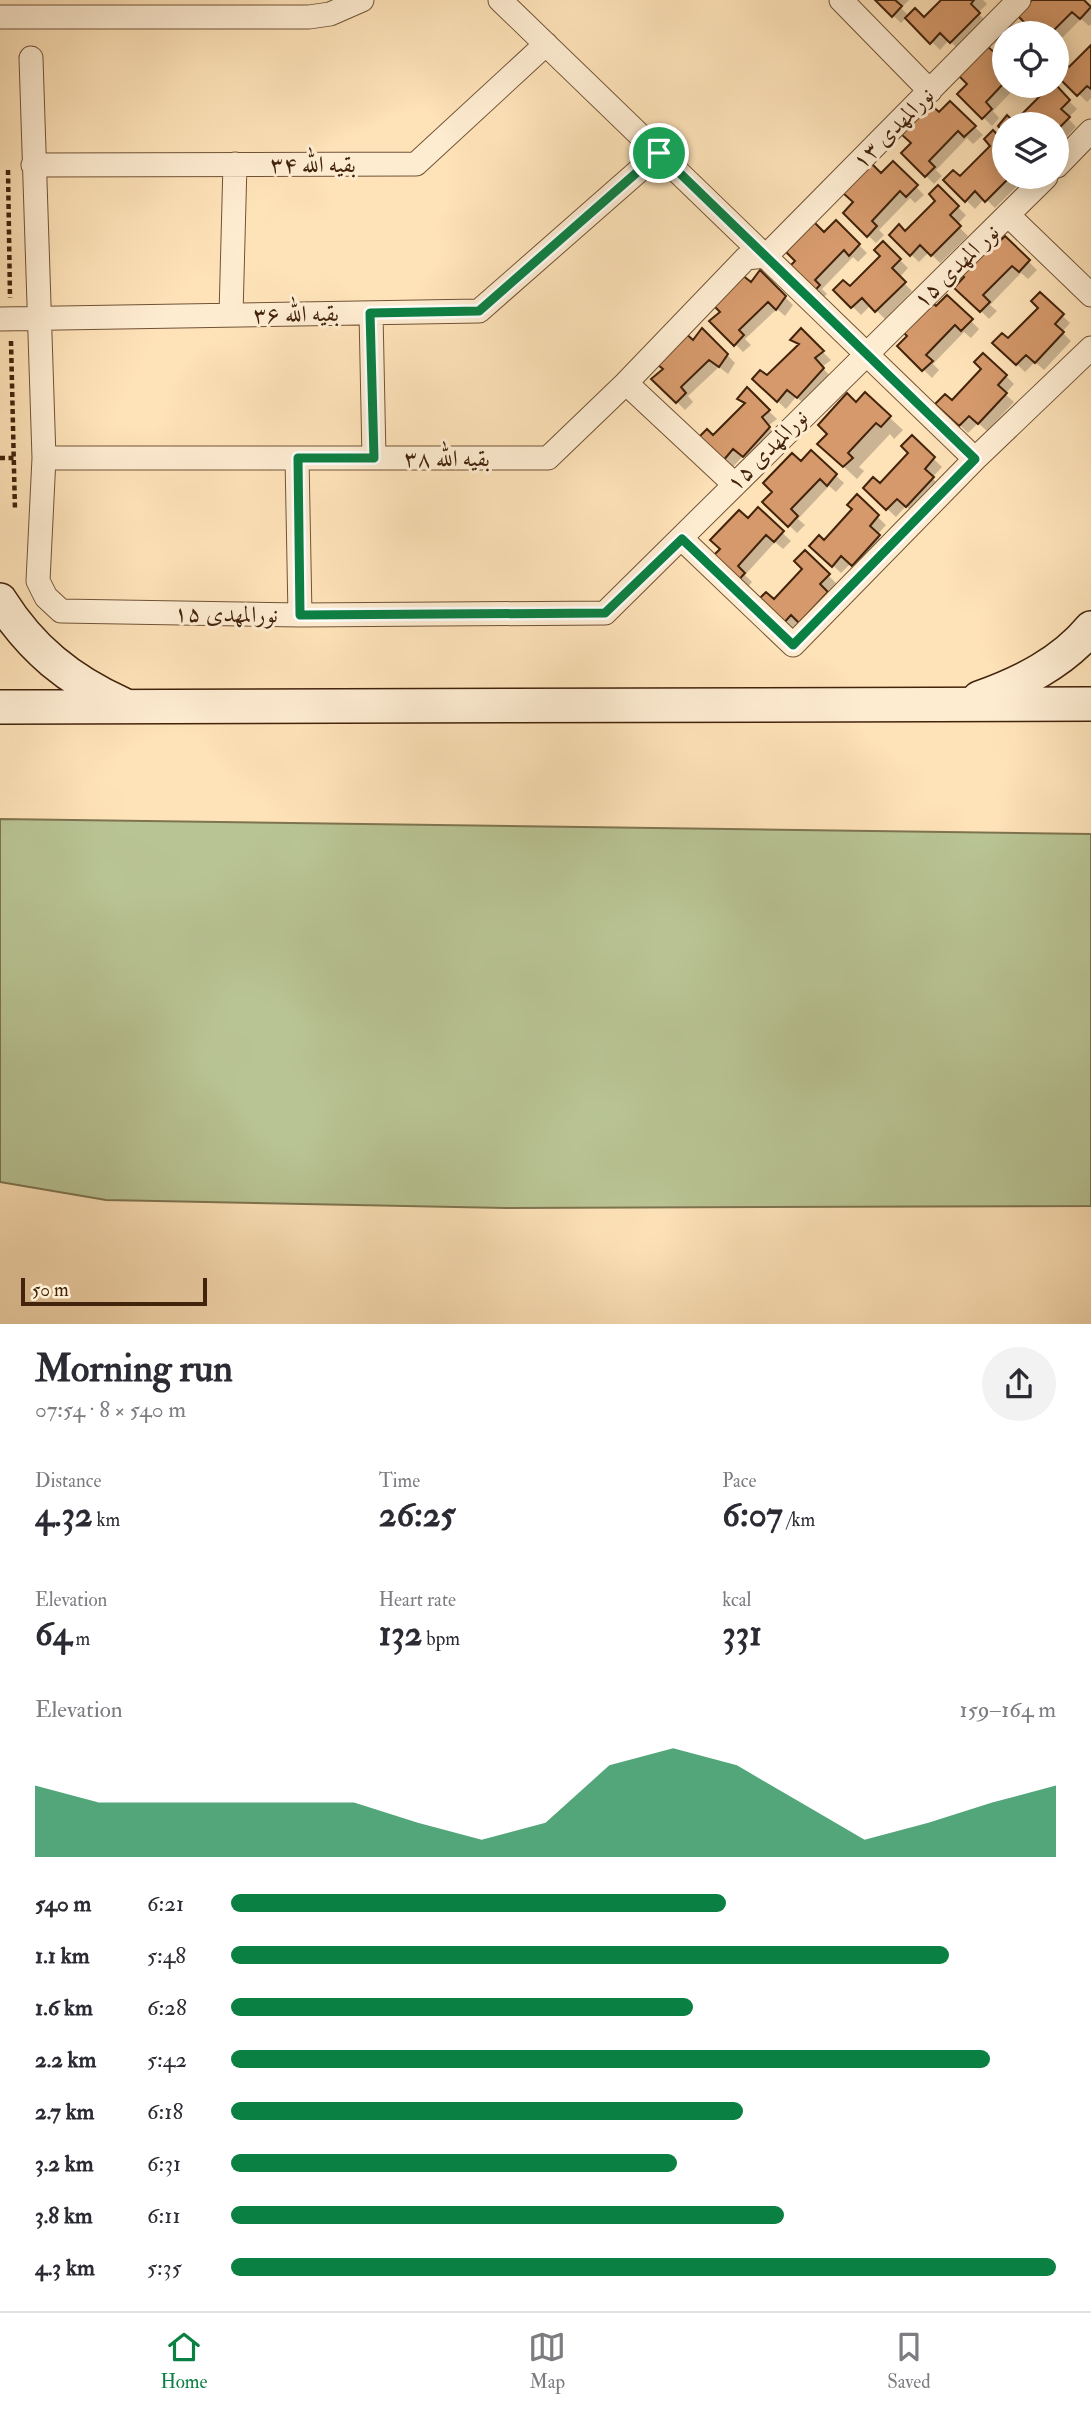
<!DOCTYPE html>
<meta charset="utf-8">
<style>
body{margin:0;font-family:"IM FELL Double Pica",Amiri,serif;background:#f2f2f3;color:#2b2b33;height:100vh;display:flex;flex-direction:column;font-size:26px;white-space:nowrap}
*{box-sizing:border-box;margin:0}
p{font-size:23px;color:#7c7c81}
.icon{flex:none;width:38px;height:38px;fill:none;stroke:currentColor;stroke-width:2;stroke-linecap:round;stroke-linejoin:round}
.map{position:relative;height:1324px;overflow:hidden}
.side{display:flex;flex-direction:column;background:#fff;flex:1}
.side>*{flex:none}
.tools{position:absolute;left:992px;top:21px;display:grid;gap:14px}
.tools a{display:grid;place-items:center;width:77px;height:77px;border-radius:50%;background:#fff;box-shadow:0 4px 18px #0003;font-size:35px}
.scale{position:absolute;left:21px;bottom:18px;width:186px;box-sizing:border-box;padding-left:7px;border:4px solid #42230b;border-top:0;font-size:19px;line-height:24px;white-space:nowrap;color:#42230b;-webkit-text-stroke:5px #feecd1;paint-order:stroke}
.pin{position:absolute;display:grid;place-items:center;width:60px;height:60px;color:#fff;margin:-30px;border:4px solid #fff;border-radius:50%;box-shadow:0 2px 7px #0007}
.round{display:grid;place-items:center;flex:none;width:74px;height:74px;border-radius:37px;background:#f2f2f3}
.overview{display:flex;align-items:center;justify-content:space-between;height:119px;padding:0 35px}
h1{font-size:38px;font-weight:700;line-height:52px}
.metrics{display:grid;grid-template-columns:repeat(3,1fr);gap:10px;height:119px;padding:7px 35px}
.metrics div{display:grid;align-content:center}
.metrics b{font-size:35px;font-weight:700}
.metrics small{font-size:19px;font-weight:400}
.metrics p{font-size:19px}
.chart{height:196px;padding:14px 35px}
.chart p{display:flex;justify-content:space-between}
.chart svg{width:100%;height:126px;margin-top:7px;fill:#0b8043;opacity:.7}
ul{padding:0 35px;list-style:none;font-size:23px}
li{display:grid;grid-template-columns:112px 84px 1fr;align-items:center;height:52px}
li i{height:18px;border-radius:9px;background:#0b8043}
.tab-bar{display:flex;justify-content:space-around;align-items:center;height:98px;border-top:2px solid #e1e1e2;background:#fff;font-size:19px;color:#7c7c81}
.tab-bar a{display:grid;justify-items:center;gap:4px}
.tab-bar .on{color:#0b8043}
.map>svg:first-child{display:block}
</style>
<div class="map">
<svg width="1091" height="1324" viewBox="0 0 1091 1324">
<rect width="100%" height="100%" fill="#fee2b8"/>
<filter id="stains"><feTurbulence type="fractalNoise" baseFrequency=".00286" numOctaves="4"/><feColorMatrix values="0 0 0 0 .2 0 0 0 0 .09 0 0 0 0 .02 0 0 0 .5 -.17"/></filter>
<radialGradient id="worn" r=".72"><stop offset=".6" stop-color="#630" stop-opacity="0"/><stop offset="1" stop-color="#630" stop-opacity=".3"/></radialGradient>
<!-- green -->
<path fill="#b9c494" stroke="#7e7450" stroke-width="2" d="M0,819L1091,834V1206L506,1208L106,1200L0,1182Z"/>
<!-- shadow -->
<path fill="#0003" d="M877,0H909L901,8L910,17L924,19L943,0H983L987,4L978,13L987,22L959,50L949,40L940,50L907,17L901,23Z
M1034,0H1081L1091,10V24L1089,26L1081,19L1057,43V33H1018L1027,23Z
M1004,47V86H1017L993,111L999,118L992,126L959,94Z
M1091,47V98L1087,102L1057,73V69H1069Z
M1040,86H1054L1077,109L1068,118L1076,127L1057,146V124H1014L1046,92Z
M950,103L983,135L973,144L967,138L936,170L942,176L934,184L903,153Z
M993,133L1004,144V177H1019L1022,181L995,208L985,198L975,209L946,180L960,178L993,146Z
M893,163L924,195L915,203L910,198L879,230L884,235L876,243L845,213Z
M938,188L966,215L957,225L968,236L940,263L929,252L919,262L891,235L905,233L938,201Z
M836,222L867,253L858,262L853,257L822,289L827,294L819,302L788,271Z
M1005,238L1037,270L1028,279L1021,273L990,305L997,311L989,319L957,287Z
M883,243L908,268L899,278L912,291L885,319L871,305L861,315L836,290L850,289L882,256Z
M761,273L793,305L785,316L777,309L745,339L751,345L743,352L712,321Z
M1040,294L1070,323L1062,332L1071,341L1044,370L1035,362L1025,372L1003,351L1040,308Z
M947,297L979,329L971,338L964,332L933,364L939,370L932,378L900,346Z
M703,330L735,363L728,374L719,367L688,396L693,402L685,410L654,379L694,343Z
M801,331L831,360L822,367L831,377L806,405L796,397L786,409L762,387L767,378L799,346L792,340Z
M1006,376L1014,384L1005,394L1014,402L987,431L978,423L968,433L946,412L952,402Z
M747,390L777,419L768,426L777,437L752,464L743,456L732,468L709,446L713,437L745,405L739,399Z
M865,395L903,430L894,439L890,434L859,467L864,471L857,479L832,456L856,404Z
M912,438L942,467L932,478L941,487L915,514L906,506L896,517L865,488L880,485L910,453Z
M811,453L844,483L836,492L829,486L798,519L805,525L797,533L765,502Z
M857,497L886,525L877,535L887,545L861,573L851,563L841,573L811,545L824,542L855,510Z
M758,510L791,541L783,549L775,542L745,575L752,582L744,591L711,560Z
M805,553L836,583L827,594L835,601L791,632L759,601L774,602L805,569Z"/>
<!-- building -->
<path fill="#d5996b" stroke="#42230b" stroke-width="2" d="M875,0H895L902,6L892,17Z
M941,0H974L971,4L980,13L950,43L940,33L930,44L905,18L915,8L924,17Z
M1032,0H1084L1091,7L1080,19L1072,12L1051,33H1015L1025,23L1017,15Z
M1004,44V83L986,102L992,109L982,119L957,94L967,84L958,75L987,46L995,53Z
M1091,45V89L1087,86L1077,96L1057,76V66L1062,61L1069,67Z
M1038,86H1057L1070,100L1061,109L1070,117L1057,130V124H1004V133L998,126L1007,115L1014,122L1044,92Z
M950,101L976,126L964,137L958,131L929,161L935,167L925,177L901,153L911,143L901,134L930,104L939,112Z
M993,130L1004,142V177H1010L985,202L975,191L965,202L943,180L953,170L960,176L990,146L984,139Z
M893,161L918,185L906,197L900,191L872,221L877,226L867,237L843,213L853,202L843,193L872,164L881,173Z
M938,185L959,206L950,215L961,226L931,256L920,245L910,256L889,235L899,224L905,231L935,201L929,194Z
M836,220L860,244L849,256L844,250L815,280L820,285L810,296L785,271L795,261L786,252L814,222L824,232Z
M1005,236L1030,260L1019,272L1012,266L983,295L990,302L980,312L954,288L964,277L956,269L984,239L993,248Z
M883,241L901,259L892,268L906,282L875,312L862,298L851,308L833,290L843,280L850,286L880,256L874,250Z
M760,270L786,296L776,310L768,302L739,330L744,335L734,346L709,321L720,312L711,303L741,274L751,282Z
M1040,292L1064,314L1055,324L1064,332L1035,363L1026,355L1016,365L992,343L1002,333L1008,338L1038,308L1031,301Z
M947,295L973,319L961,331L955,325L926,355L933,361L922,371L897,346L907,336L898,327L927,298L936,306Z
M702,328L728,354L719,367L709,360L681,387L686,393L676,403L651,379L663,369L653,361L683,331L693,340Z
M801,328L824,351L815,358L824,368L797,398L787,390L777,402L752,379L760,370L767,375L799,344L790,340Z
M983,353L1007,375L998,385L1007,393L978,424L969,416L959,426L935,404L945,394L952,400L981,369L974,362Z
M747,387L770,410L762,417L770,427L743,457L733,449L723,461L698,438L707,429L713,435L745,403L737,399Z
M865,392L891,416L881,427L876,423L848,453L853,458L843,467L817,444L827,434L818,425L847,393L856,402Z
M912,435L935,457L925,469L934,477L906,507L897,499L886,510L863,488L873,477L880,483L908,453L901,446Z
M811,450L837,474L827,486L820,479L791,509L798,516L788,527L762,502L772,492L763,483L792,453L801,461Z
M857,494L879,515L870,526L880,535L852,566L841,556L832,567L809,546L819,535L824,540L852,509L847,505Z
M758,507L784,531L774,542L766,535L738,566L745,573L735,584L709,560L720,549L710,540L739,510L748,518Z
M805,550L830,574L820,584L828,592L799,623L791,615L782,625L757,601L766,592L774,599L802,569L794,561Z"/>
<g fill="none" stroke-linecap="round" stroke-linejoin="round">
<defs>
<path id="street" d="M500,0L975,459L1091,348
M841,0L930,91
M0,17H309L330,14L362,0
M31,58L44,458L38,581L46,597L61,611L300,615L605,613L1046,177
M33,165L416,164L546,44
M1057,166L1091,131
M1008,215L1091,295
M371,313L374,458
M231,315L235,164
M0,319L479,311L659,153
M626,383L733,483
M44,458H548L626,383L746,258L766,256L1019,0
M297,458L300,615
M682,539L793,645L975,459"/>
<path id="secondary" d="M0,600C31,649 69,680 122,704
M979,698C1021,683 1062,663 1091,628
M0,707L1091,704"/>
</defs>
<!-- street casing -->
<use href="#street" stroke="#715336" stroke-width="25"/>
<!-- secondary casing -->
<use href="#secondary" stroke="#42230b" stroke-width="36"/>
<!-- path -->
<path stroke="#42230b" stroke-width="4.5" stroke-dasharray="5 3.5" stroke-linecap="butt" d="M8,170L10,298
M11,341L15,511
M0,458H16"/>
<!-- street -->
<use href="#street" stroke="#feecd1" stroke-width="23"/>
<!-- secondary -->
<use href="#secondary" stroke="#feecd1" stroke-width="33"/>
</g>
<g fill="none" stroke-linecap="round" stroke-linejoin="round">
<defs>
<path id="route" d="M659,153L975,459L793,645L682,539L605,613L300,615L298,458H374L370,313L479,311Z"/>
</defs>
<!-- route casing -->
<use href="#route" stroke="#fff" stroke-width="14"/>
<!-- route -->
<use href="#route" stroke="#0b8043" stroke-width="9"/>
</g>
<g text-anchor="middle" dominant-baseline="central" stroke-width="6" stroke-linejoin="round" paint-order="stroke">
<!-- street labels -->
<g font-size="23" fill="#42230b" stroke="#feecd1">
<text transform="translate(893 128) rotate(-45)">نورالمهدی ۱۳</text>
<text x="313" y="164">بقیه الله ۳۴</text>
<text transform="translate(956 266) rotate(-44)">نور المهدی ۱۵</text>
<text transform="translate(296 314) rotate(-1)">بقیه الله ۳۶</text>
<text transform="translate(767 450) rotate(-45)">نورالمهدی ۱۵</text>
<text x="447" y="458">بقیه الله ۳۸</text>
<text transform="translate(226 614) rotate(1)">نورالمهدی ۱۵</text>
</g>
</g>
<rect width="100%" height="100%" filter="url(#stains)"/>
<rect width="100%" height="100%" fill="url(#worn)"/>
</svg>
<div class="tools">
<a><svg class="icon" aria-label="locate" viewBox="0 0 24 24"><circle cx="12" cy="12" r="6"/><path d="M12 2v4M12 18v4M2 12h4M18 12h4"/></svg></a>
<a><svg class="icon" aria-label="layers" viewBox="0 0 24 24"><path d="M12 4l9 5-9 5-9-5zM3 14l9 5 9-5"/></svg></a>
</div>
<div class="scale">50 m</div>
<div class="pin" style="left:659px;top:153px;background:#1e9e55"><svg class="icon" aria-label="arrive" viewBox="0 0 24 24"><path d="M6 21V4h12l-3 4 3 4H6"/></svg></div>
</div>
<section class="side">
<div class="overview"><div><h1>Morning run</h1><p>07:54 · 8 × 540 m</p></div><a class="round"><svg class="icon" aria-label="share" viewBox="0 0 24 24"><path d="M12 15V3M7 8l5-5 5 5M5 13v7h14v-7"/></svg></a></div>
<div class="metrics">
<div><p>Distance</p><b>4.32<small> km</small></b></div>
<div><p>Time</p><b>26:25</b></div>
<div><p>Pace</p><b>6:07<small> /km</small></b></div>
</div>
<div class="metrics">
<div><p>Elevation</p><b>64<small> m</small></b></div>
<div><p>Heart rate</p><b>132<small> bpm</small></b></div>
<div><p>kcal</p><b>331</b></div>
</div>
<div class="chart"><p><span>Elevation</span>159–164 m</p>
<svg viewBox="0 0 160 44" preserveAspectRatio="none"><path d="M0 44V19L10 25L20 25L30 25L40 25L50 25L60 32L70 38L80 32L90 12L100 6L110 12L120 25L130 38L140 32L150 25L160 19V44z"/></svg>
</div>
<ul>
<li><b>540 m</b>6:21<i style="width:60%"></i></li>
<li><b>1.1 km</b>5:48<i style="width:87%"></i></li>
<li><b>1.6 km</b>6:28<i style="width:56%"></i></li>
<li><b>2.2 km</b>5:42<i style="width:92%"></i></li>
<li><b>2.7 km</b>6:18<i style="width:62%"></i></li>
<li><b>3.2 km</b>6:31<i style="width:54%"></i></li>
<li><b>3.8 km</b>6:11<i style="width:67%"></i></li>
<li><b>4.3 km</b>5:35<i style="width:100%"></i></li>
</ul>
</section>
<nav class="tab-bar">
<a class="on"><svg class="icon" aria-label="home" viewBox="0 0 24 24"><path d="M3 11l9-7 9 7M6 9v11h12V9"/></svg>Home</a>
<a><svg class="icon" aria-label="map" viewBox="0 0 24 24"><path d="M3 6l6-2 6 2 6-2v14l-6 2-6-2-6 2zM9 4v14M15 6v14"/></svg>Map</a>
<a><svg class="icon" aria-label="saved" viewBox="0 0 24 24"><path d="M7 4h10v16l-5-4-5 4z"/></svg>Saved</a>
</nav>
